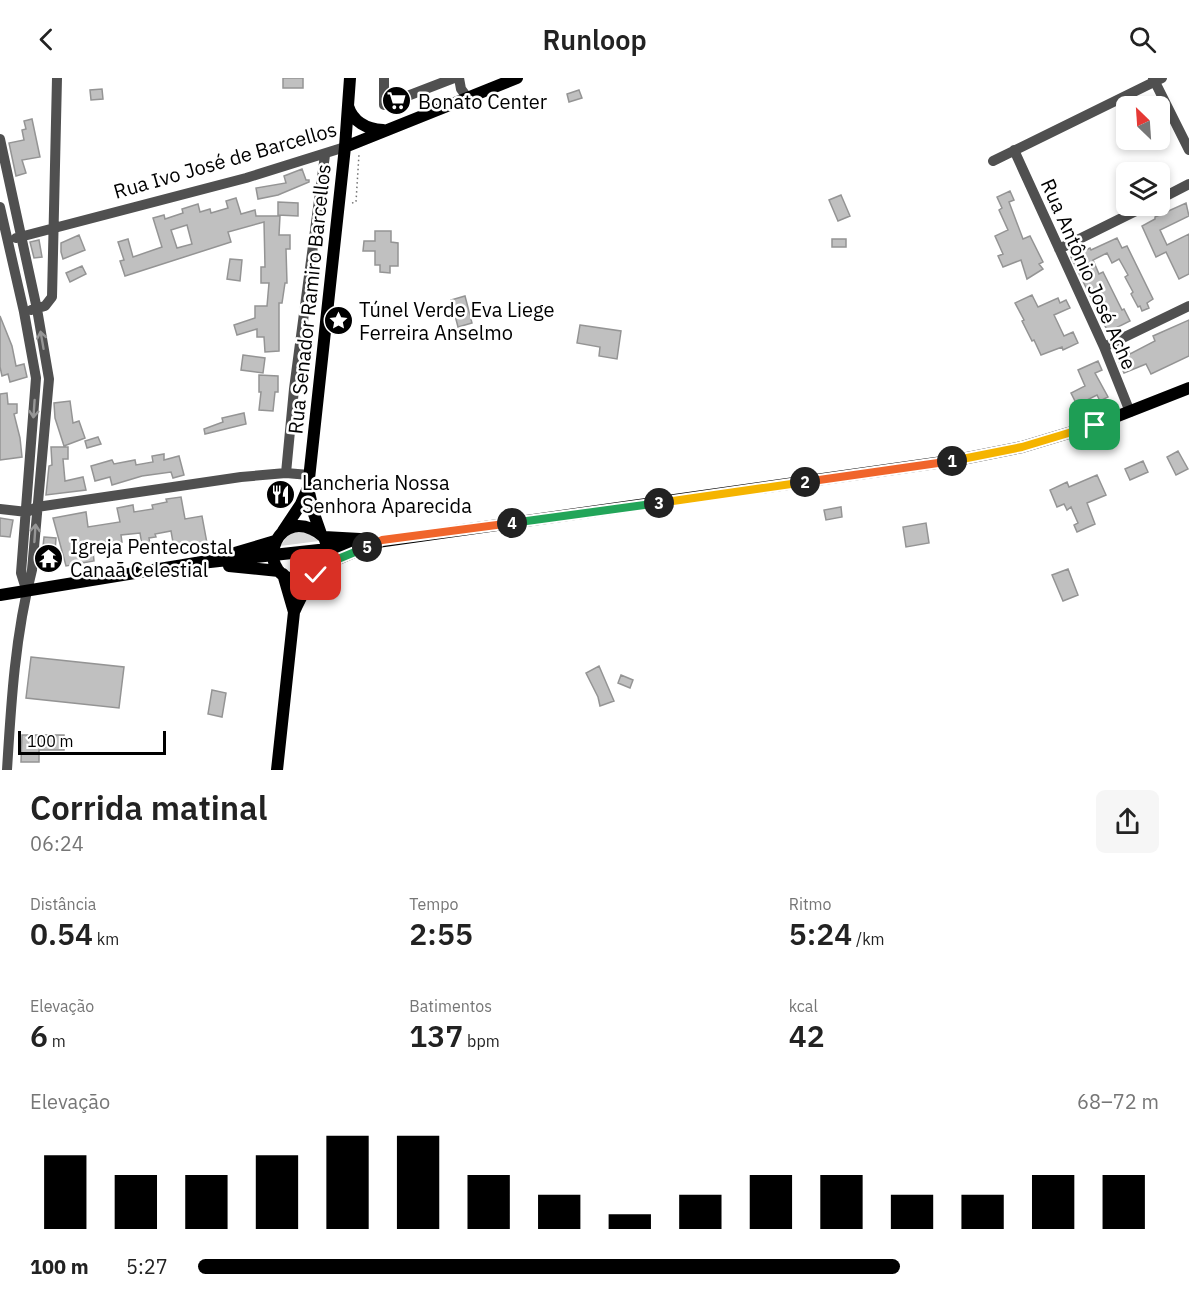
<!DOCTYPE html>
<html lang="pt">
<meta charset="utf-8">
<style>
body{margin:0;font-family:"IBM Plex Sans",sans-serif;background:#f6f6f6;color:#222;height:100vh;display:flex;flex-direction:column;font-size:22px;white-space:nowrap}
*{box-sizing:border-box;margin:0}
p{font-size:20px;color:#767676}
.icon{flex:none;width:33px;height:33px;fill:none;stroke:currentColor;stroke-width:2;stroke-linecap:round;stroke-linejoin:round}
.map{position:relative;height:692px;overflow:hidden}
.drawer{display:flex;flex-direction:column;background:#fff;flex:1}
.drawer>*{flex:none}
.needle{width:39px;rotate:335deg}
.controls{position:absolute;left:1116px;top:18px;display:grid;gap:12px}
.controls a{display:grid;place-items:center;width:54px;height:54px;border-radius:9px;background:#fff;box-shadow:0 3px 9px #0003;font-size:30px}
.scale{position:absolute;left:18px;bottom:15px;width:148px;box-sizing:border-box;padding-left:6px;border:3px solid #000;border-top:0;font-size:16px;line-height:21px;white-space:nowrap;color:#000;-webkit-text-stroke:4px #fff;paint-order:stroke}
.pin{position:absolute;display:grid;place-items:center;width:51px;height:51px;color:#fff;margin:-26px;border-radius:12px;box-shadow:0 3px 9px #0006}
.km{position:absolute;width:30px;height:30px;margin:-15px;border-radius:50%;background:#222;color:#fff;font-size:16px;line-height:30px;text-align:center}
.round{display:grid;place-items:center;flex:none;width:63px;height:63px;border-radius:9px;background:#f6f6f6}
.head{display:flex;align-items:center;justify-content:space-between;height:102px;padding:0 30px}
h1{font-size:33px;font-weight:600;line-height:45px}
.figures{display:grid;grid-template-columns:repeat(3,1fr);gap:9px;height:102px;padding:6px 30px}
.figures div{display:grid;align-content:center}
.figures b{font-size:30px;font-weight:600}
.figures small{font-size:16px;font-weight:400}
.figures p{font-size:16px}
.chart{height:168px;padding:12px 30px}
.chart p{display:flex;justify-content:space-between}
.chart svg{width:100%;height:108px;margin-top:6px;stroke:#000;stroke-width:6}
ul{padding:0 30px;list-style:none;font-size:20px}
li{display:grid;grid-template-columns:96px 72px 1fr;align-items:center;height:45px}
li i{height:15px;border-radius:8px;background:#000}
header{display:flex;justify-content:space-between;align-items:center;height:78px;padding:0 30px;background:#fff;font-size:27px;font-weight:600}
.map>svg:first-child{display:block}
</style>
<header><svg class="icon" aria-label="back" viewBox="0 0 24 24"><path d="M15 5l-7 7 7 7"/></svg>Runloop<svg class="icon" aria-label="search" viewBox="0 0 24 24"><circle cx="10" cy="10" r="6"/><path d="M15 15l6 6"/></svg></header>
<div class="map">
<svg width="1189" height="692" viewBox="0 0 1189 692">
<rect width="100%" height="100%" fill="#fff"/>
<!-- green -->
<path fill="#d7d7d7" d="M304,453L319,463L280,468L290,455Z"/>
<!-- building -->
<path fill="#c0c0c0" stroke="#949494" stroke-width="1.5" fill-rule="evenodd" d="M283,0H303V10H283Z
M102,11L103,21L91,22L90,12Z
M579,12L582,20L569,24L567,16Z
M32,41L40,79L22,82L26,95L16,98L9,65L24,62L22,52L26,51L24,43Z
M302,91L306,102H309V104L278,117L258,121L256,110L286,105L284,98Z
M1010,113L1014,122L1009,124L1023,161L1030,158L1043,184L1039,186L1043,191L1027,201L1021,182L1003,189L998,178L1003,176L995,158L1008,152L999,132L1002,130L997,119Z
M841,117L850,138L838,143L829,122Z
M236,120L241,136L255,132L256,138H280L279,157H290V171H286L287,205H285L282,225H279V273L265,274L264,259H257V251L237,257L234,247L255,240V228H267L269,205H261V189H265L264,144L228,154L231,164L125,198L120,183L124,182L118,164L128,161L133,179L162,169L153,140L164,137L165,141L183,135L182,131L198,126L200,134L210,131L211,135L228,130L226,123ZM187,147L192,166L177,170L171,152Z
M278,124L298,125V138L278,137Z
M1186,125L1189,138L1160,152L1167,167L1189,156V196L1179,201L1166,174L1156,179L1142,148L1155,141V139Z
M375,153H391V164L398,165V188H390V195L380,194V187H375V173H363L364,163H375Z
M79,157L85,172L63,181L61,174V165Z
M1117,160L1122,170L1127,168L1153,221L1147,225L1149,230L1142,233L1140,228L1138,229L1131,216L1133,214L1125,199L1128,197L1119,181L1112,185L1107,175L1093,182L1099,196L1103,194L1122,232L1124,231L1130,243L1108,254L1071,179L1090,170L1091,172Z
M832,161H846V169H832Z
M39,162L42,179L34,180L30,164Z
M230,181L242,182L240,203L227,201Z
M82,188L86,196L70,204L66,195Z
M1032,217L1038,229L1058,220L1060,225L1066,222L1070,230L1054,237L1064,258L1073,254L1078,265L1063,272L1062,269L1041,277L1034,262L1032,263L1022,243L1024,242L1015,225Z
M465,218L472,245L458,249L451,222Z
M0,238L12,268L16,288L24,286L27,299L10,304L8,296L2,298L0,289Z
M1189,242V278L1151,296L1146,286L1124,295L1116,276L1128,271L1130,276L1155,263L1153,258Z
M580,247L621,253L617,281L599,278L600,269L577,265Z
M243,277L265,280L263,295L241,292Z
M1098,283L1102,292L1095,295L1108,319L1100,323L1097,317L1077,327L1071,315L1085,308L1078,292Z
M259,297L278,298V314H275L273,333L259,332L261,314H259Z
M7,315L8,326H17V335L14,336L20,360L22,379L0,382V316Z
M70,323L73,345L79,343L85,360L64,368L55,340L54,325Z
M244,335L246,346L205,356L204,351L223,344L222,340Z
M98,359L101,366L87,370L85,363Z
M51,369H68V381H63L65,403L83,399L86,412L46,417L49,388L52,387Z
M1178,373L1188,391L1176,397L1167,379Z
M164,376V382L179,378L184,397L173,400L171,394L142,398L112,407L110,399L95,403L91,388L112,382L114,386L135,382L136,387L153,384L152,378Z
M1143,383L1148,394L1130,402L1125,391Z
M1097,397L1106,417L1087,425L1095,446L1077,454L1074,447L1078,445L1071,429L1067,432L1064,426L1057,429L1050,412L1067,404L1069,409Z
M280,411L285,412L287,418L277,426L274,415Z
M181,419L185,441L202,438L207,465L174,470L171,453L155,456L156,459L149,460L150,466L142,467L140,455L121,457L122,464L108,466L109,471L93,473L94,483L66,488L53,440L86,434L88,449L120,444L117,430L133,427L134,434L153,431L152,427L167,424L166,421Z
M841,429L842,439L826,442L824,432Z
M0,440L13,442L10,459L0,458Z
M926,445L929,465L906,469L903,449Z
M44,459L56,460L54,489L41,488Z
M1068,491L1078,517L1063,523L1052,497Z
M31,579L124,589L119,630L26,620Z
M599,588L614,623L600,628L598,619L586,595Z
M621,597L633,602L630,610L618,605Z
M212,612L226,615L222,639L208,636Z
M22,657H64V672H39V684H21Z"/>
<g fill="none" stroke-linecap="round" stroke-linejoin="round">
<!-- path -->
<path stroke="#727272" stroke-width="1.5" stroke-dasharray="1.5 3" stroke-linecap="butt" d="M352,125L356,124L359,76"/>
<!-- minor -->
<path stroke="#505050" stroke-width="10" d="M384,0V27L454,0
M459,0L461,11L467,19
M1153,0L1189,72
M0,61L37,231L49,301L32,492C15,557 11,626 7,692
M1014,72L1104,269L1130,334
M993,83L1162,0
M1160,121L1189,106
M0,129L24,234L36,300L21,495L26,511
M16,160L246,100L345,69
M1059,171L1146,128
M31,232L45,228L52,219L57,0
M1104,269L1189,228
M286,395L294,311L325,77
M0,431L27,434L37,429L241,399L286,395L309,397"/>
<!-- major -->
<path stroke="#000" stroke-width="12" d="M348,28C353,44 367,51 383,52
M345,69L517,0
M283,453L301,426L308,410
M321,456L314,436L308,410L345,69L350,0
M324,459L360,461
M228,477L275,463
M201,485L328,471L957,382L1022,369L1095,347L1189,310
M229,488L279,493
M323,491L338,481L361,471
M0,517L208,483
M294,534C298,525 302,517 307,509C321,488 334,486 324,459C278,421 252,494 295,502C304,504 313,500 320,494
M277,692L294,534L283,496"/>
</g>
<!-- one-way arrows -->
<defs><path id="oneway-shaft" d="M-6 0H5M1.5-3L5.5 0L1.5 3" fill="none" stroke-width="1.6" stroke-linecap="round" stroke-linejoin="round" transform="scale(1.5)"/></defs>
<g stroke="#969696">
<use href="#oneway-shaft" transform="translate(42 262) rotate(-100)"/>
<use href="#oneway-shaft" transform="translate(34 331) rotate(94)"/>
<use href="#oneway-shaft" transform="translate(35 455) rotate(-86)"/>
</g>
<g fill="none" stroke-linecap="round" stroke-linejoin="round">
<defs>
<path id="split-1" d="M952,383L1022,369L1095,347"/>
<path id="split-2" d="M805,404L952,383"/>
<path id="split-3" d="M659,425L805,404"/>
<path id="split-4" d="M512,445L659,425"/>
<path id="split-5" d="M367,469L382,462L512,445"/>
<path id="split-6" d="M316,497L338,481L367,469"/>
</defs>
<!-- split-1 casing -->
<use href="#split-1" stroke="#fff" stroke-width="12"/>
<!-- split-2 casing -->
<use href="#split-2" stroke="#fff" stroke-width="12"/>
<!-- split-3 casing -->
<use href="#split-3" stroke="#fff" stroke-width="12"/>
<!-- split-4 casing -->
<use href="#split-4" stroke="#fff" stroke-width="12"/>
<!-- split-5 casing -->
<use href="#split-5" stroke="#fff" stroke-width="12"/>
<!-- split-6 casing -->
<use href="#split-6" stroke="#fff" stroke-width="12"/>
<!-- split-1 -->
<use href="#split-1" stroke="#f5b400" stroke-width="8"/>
<!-- split-2 -->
<use href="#split-2" stroke="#f0652b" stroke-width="8"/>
<!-- split-3 -->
<use href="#split-3" stroke="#f5b400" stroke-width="8"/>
<!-- split-4 -->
<use href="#split-4" stroke="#22a559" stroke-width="8"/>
<!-- split-5 -->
<use href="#split-5" stroke="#f0652b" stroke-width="8"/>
<!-- split-6 -->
<use href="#split-6" stroke="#22a559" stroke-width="8"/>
</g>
<!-- icons -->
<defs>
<symbol id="supermarket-disc" viewBox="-11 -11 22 22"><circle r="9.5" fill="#000" stroke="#fff"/><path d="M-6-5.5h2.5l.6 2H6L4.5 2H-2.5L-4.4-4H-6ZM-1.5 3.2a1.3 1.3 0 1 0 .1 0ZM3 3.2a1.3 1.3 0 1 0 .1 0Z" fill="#fff"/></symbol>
<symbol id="sight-disc" viewBox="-11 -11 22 22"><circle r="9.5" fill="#000" stroke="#fff"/><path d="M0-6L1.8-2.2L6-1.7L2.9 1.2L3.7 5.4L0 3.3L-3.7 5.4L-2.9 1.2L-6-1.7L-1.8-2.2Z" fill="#fff"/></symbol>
<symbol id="restaurant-disc" viewBox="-11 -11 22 22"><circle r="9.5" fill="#000" stroke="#fff"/><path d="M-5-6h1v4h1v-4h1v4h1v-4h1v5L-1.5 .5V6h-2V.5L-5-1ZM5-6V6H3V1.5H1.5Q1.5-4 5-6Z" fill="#fff"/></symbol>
<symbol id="temple-disc" viewBox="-11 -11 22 22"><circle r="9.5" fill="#000" stroke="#fff"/><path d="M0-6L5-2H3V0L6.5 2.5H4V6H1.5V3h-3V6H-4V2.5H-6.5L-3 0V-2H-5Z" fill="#fff"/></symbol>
</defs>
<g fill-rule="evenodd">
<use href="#supermarket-disc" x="380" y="6" width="33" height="33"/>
<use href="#sight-disc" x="322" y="226" width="33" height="33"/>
<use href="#restaurant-disc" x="264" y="400" width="33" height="33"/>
<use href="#temple-disc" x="32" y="464" width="33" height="33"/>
</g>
<g text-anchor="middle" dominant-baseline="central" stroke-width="5" stroke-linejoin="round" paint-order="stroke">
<!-- poi labels -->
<g font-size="20" fill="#000" stroke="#fff" text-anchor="start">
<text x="418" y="23">Bonato Center</text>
<text x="359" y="231">Túnel Verde Eva Liege<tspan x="359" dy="23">Ferreira Anselmo</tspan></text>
<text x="302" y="404">Lancheria Nossa<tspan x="302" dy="23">Senhora Aparecida</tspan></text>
<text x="70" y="468">Igreja Pentecostal<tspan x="70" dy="23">Canaã Celestial</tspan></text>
</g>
<!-- street labels -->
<g font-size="20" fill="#000" stroke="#fff">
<text transform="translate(225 82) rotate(-16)">Rua Ivo José de Barcellos</text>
<text transform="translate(1089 196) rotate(66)">Rua Antônio José Ache</text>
<text transform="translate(309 221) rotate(-84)">Rua Senador Ramiro Barcellos</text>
</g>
</g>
</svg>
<div class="controls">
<a><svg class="needle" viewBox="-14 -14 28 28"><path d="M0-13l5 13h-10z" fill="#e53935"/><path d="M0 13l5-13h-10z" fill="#767676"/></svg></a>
<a><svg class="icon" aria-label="layers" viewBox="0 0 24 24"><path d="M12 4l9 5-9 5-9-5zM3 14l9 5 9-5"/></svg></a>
</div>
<div class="scale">100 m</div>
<div class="pin" style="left:1095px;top:347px;background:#1e9e55"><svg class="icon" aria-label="arrive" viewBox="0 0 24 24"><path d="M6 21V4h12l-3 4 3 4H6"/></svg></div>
<div class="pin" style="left:316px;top:497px;background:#d93025"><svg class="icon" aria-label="check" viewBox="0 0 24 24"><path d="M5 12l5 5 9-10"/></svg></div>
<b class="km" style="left:952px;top:383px">1</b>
<b class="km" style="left:805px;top:404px">2</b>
<b class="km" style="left:659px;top:425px">3</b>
<b class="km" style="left:512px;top:445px">4</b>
<b class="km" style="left:367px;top:469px">5</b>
</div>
<section class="drawer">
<div class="head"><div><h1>Corrida matinal</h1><p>06:24</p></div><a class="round"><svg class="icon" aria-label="share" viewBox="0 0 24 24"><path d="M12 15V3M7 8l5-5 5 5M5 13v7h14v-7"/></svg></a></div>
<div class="figures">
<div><p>Distância</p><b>0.54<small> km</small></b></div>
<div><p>Tempo</p><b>2:55</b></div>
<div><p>Ritmo</p><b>5:24<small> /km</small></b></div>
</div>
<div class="figures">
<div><p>Elevação</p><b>6<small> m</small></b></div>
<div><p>Batimentos</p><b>137<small> bpm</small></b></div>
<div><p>kcal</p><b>42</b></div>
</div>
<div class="chart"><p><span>Elevação</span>68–72 m</p>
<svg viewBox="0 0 160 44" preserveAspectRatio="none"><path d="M5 44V14M15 44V22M25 44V22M35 44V14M45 44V6M55 44V6M65 44V22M75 44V30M85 44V38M95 44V30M105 44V22M115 44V22M125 44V30M135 44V30M145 44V22M155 44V22"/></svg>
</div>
<ul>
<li><b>100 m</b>5:27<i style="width:73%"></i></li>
</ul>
</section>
